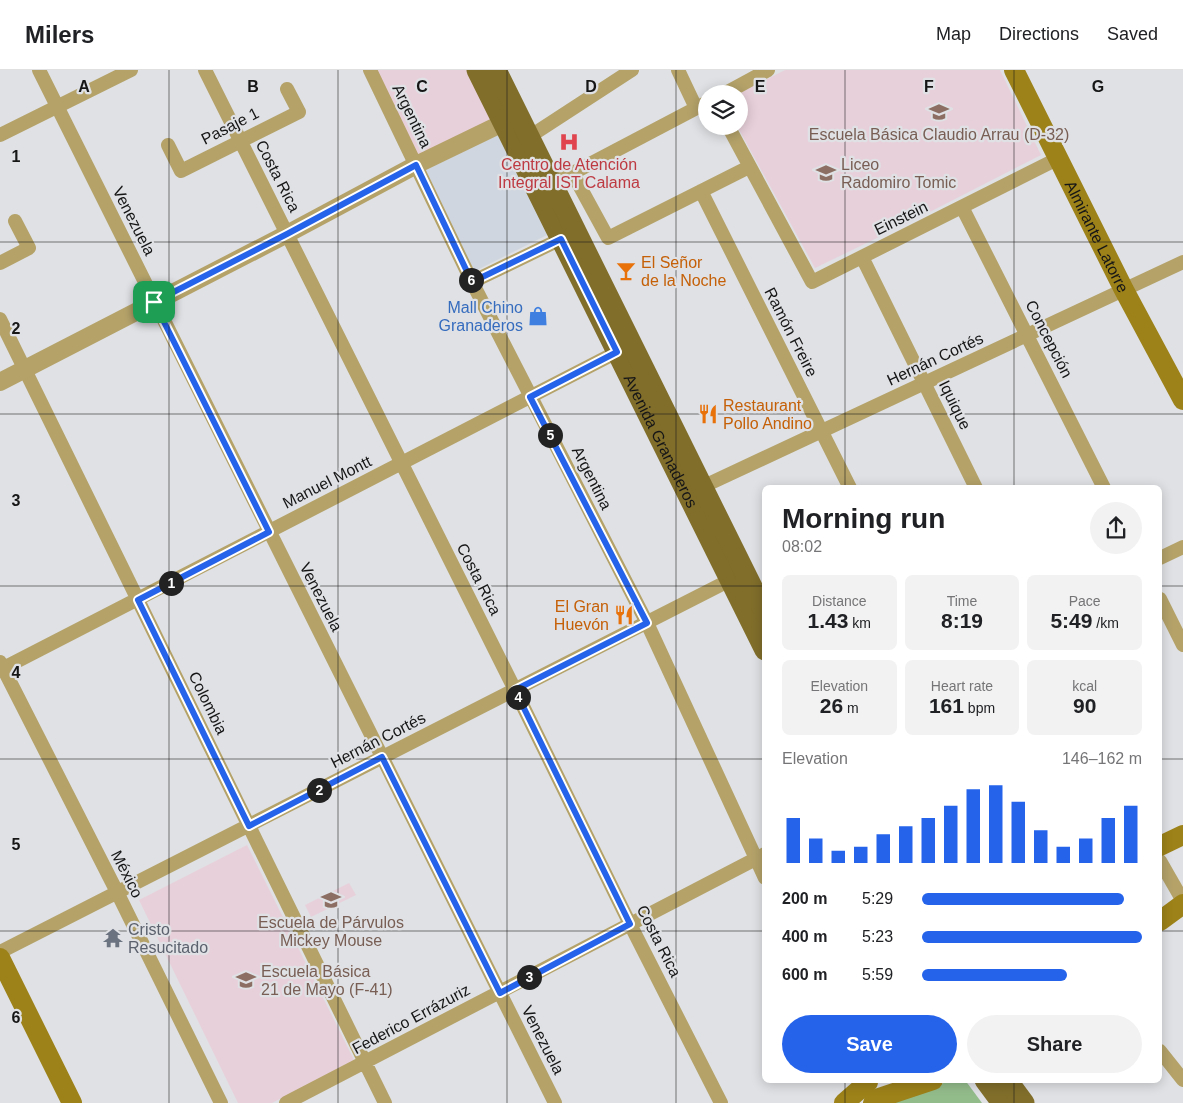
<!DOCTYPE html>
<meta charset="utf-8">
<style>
body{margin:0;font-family:Arial,sans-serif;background:#f2f2f2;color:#202124;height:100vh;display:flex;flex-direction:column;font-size:19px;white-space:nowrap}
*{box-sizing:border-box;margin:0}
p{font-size:16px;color:#757577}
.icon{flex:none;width:28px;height:28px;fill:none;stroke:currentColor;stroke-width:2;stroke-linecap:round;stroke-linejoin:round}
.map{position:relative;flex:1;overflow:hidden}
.details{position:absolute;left:762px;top:415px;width:400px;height:598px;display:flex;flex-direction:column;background:#fff;border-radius:8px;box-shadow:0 2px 12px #0003}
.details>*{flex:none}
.buttons{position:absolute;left:698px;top:15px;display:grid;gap:10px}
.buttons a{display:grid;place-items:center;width:50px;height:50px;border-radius:50%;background:#fff;box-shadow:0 2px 12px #0003;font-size:25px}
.pin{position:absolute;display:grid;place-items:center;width:42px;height:42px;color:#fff;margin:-21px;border-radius:10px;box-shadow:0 2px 8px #0006}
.km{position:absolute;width:25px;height:25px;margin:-12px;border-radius:50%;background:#222;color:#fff;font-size:14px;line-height:25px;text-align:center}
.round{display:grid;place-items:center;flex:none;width:52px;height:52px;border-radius:26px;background:#f2f2f2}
.summary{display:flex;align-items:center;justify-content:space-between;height:85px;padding:0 20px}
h1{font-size:28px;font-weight:700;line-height:38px}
.stats{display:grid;grid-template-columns:repeat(3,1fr);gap:8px;height:85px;padding:5px 20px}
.stats div{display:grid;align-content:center;border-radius:8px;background:#f2f2f2;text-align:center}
.stats b{font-size:21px;font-weight:700}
.stats small{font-size:14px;font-weight:400}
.stats p{font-size:14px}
.chart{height:140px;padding:10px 20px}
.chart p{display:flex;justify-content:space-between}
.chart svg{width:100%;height:90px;margin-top:5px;stroke:#2563eb;stroke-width:6}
.primary-button{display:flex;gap:10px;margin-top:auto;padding:10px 20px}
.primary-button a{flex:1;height:58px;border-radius:30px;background:#2563eb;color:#fff;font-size:20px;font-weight:700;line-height:58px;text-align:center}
.primary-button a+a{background:#f2f2f2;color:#202124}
ul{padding:0 20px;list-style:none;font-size:16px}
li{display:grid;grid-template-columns:80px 60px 1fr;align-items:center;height:38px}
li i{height:12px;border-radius:6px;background:#2563eb}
header{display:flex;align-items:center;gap:30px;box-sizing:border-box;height:70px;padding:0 25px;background:#fff;border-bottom:1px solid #e0e0e0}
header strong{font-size:24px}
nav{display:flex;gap:28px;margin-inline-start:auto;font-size:18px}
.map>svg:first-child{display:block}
</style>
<header>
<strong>Milers</strong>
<nav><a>Map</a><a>Directions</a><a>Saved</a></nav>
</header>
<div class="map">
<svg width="1183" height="1033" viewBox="0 0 1183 1033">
<rect width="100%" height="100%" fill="#dfe1e4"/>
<!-- built -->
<path fill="#d0d6df" d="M500,63L549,164L473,202L422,102Z"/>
<!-- education -->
<path fill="#e8d0da" d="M374,0H470L496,49L417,89Z
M785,0H1000L1041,85L914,150L815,198L737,56H739L738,24Z
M247,775L354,990L272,1033H238L139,830Z
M349,813L356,825L311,847L305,835Z"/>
<!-- green -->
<path fill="#93bc8b" d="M951,1010H965L982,1033H893Z"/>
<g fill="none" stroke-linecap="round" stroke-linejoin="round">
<!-- minor -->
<path stroke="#b4a269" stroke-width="14" d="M39,0L555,1033
M205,0L515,620L630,854L721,1033
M370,0L472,212L647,553L765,808
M678,0L696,38
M724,24L768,0
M728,56L812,212L1059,88
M0,65L131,0
M529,67L632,0
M168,75L181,101L299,42L287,19
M573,104L608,168L749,97
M552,114L706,33
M701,121L850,418
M962,137L1104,418
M862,187L976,418
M0,193L29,178L15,151
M472,212L561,169
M0,249L385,1033
M702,417L1183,192
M1160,488L1183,477
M1160,529L1183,575
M0,592L117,822L221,1033
M0,600L617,282
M1160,791L1183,831
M0,882L736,507
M1160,981L1183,1010
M286,1033L765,784"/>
<!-- tertiary -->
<path stroke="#b4a269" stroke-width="18" d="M0,312L287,164L416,95L515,47"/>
<!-- secondary -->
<g stroke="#9d8219" stroke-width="20">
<path id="s1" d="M1014,0L1124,220L1183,330"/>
<path d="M1160,776L1183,765"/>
<path d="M1160,851L1183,834"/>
<path d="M0,888L72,1033"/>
<path d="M844,1033L868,1012V1010"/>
<path d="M873,1033L879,1028L933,1010"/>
</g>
<!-- primary -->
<g stroke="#816e2b" stroke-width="21">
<path id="s2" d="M477,0L765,580"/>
<path d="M496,0L765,543"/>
<path d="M985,1010L1002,1033"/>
<path d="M1007,1010L1024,1033"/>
</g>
</g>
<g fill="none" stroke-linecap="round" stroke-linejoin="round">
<defs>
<path id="route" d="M416,95L472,212L561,169L617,282L530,327L647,553L515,620L630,854L500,923L382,687L249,756L138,530L269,462L154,232L287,164Z"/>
</defs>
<!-- route casing -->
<use href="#route" stroke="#fff" stroke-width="10"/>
<!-- route -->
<use href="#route" stroke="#2563eb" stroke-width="6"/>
</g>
<!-- grid -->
<path fill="none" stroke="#161617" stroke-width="1" stroke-opacity="0.55" d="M169,0V1033M338,0V1033M507,0V1033M676,0V1033M845,0V418M1014,0V418M0,172H1183M0,344H1183M0,516H765M1160,516H1183M0,689H765M1160,689H1183M0,861H765M1160,861H1183M845,1010V1033M1014,1010V1033"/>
<!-- icons -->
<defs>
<symbol id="school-bare" viewBox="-9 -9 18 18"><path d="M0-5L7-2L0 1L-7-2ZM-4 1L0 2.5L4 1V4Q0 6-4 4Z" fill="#8d6e63" stroke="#dfe1e4" stroke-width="2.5" paint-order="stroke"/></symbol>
<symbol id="hospital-bare" viewBox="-9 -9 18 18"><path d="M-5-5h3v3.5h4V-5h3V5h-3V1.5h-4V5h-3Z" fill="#e0444e" stroke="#dfe1e4" stroke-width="2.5" paint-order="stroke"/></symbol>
<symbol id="bar-bare" viewBox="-9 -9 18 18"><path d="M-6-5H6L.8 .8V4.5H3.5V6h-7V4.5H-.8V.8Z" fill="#e8710a" stroke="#dfe1e4" stroke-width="2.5" paint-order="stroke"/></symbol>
<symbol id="shop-bare" viewBox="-9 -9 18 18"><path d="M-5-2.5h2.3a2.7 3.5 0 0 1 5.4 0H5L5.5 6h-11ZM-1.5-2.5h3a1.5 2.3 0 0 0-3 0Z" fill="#3f7fe0" stroke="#dfe1e4" stroke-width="2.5" paint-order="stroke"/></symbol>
<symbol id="restaurant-bare" viewBox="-9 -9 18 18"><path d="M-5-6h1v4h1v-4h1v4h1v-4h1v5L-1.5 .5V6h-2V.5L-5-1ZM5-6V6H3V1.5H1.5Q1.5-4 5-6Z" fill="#e8710a" stroke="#dfe1e4" stroke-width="2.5" paint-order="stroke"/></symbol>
<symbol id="temple-bare" viewBox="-9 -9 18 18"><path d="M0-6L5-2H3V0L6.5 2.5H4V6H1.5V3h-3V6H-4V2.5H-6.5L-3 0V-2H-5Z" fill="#6b7280" stroke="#dfe1e4" stroke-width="2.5" paint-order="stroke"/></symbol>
</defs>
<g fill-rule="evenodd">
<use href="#school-bare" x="925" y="28" width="28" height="28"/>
<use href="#hospital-bare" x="555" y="58" width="28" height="28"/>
<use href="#school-bare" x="812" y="89" width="28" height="28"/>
<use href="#bar-bare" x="612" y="187" width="28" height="28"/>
<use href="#shop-bare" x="524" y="232" width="28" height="28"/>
<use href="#restaurant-bare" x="694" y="330" width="28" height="28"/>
<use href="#restaurant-bare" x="610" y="531" width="28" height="28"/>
<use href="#school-bare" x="317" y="816" width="28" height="28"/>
<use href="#temple-bare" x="99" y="854" width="28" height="28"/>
<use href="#school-bare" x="232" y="896" width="28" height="28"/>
</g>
<g text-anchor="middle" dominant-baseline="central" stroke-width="4.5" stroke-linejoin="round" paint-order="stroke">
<!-- street labels -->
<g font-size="16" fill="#161617" stroke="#dfe1e4">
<text transform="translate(412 46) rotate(64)">Argentina</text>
<text transform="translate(230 56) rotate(-27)">Pasaje 1</text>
<text transform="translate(278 106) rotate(63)">Costa Rica</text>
<text transform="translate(901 148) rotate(-26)">Einstein</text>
<text transform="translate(134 151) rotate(63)">Venezuela</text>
<text stroke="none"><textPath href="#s1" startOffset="186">Almirante Latorre</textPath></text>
<text transform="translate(791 262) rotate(63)">Ramón Freire</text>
<text transform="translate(1049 269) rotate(63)">Concepción</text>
<text transform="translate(935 289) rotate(-25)">Hernán Cortés</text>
<text transform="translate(955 335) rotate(64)">Iquique</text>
<text stroke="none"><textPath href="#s2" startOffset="414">Avenida Granaderos</textPath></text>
<text transform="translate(592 408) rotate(63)">Argentina</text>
<text transform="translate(327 412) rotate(-27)">Manuel Montt</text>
<text transform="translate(479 509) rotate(63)">Costa Rica</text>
<text transform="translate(321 527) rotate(63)">Venezuela</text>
<text transform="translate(208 633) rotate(64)">Colombia</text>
<text transform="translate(378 670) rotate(-27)">Hernán Cortés</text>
<text transform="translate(127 804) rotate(63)">México</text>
<text transform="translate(659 871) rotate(63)">Costa Rica</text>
<text transform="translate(411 949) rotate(-28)">Federico Errázuriz</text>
<text transform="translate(543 970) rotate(63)">Venezuela</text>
</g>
<!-- education labels -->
<g font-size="16" fill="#785e54" stroke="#dfe1e4">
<text x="939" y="64">Escuela Básica Claudio Arrau (D-32)</text>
<text x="841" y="94" text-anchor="start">Liceo<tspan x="841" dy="18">Radomiro Tomic</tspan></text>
<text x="331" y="852">Escuela de Párvulos<tspan x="331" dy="18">Mickey Mouse</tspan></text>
<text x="261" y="901" text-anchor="start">Escuela Básica<tspan x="261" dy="18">21 de Mayo (F-41)</tspan></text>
</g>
<!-- health labels -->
<g font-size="16" fill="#be3a42" stroke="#dfe1e4">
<text x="569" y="94">Centro de Atención<tspan x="569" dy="18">Integral IST Calama</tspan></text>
</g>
<!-- food labels -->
<g font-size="16" fill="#c56008" stroke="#dfe1e4" text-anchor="start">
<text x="641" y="192">El Señor<tspan x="641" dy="18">de la Noche</tspan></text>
<text x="723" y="335">Restaurant<tspan x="723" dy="18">Pollo Andino</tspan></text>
<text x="609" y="536" text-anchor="end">El Gran<tspan x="609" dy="18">Huevón</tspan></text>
</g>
<!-- shop labels -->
<g font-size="16" fill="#366cbe" stroke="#dfe1e4" text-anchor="end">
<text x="523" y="237">Mall Chino<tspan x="523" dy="18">Granaderos</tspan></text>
</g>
<!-- worship labels -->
<g font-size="16" fill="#5b616d" stroke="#dfe1e4" text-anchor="start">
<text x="128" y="859">Cristo<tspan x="128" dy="18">Resucitado</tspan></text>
</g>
</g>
<g font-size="16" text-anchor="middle" font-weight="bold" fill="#161617" stroke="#dfe1e4" stroke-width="4.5" stroke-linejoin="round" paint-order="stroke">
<text x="84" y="22">A</text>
<text x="253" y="22">B</text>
<text x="422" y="22">C</text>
<text x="591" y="22">D</text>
<text x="760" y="22">E</text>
<text x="929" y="22">F</text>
<text x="1098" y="22">G</text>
<text x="16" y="92">1</text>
<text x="16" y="264">2</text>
<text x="16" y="436">3</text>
<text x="16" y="608">4</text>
<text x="16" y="780">5</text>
<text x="16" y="953">6</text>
</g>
</svg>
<div class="buttons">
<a><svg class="icon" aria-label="layers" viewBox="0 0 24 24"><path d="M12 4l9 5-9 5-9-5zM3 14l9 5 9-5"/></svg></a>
</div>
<div class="pin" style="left:154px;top:232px;background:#1e9e55"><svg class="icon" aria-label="arrive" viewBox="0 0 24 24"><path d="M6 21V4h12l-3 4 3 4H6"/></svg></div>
<b class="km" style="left:171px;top:513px">1</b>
<b class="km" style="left:319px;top:720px">2</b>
<b class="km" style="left:529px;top:907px">3</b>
<b class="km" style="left:518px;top:627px">4</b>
<b class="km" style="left:550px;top:365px">5</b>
<b class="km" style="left:471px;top:210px">6</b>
<section class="details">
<div class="summary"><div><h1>Morning run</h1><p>08:02</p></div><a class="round"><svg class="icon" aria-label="share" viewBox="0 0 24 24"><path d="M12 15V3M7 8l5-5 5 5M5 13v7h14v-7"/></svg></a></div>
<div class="stats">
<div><p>Distance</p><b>1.43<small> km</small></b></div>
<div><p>Time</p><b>8:19</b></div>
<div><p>Pace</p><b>5:49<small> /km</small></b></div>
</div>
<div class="stats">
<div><p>Elevation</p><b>26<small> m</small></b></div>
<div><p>Heart rate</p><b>161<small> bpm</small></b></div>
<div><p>kcal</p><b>90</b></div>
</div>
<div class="chart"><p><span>Elevation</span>146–162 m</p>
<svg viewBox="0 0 160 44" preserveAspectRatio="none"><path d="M5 44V22M15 44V32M25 44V38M35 44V36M45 44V30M55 44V26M65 44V22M75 44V16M85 44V8M95 44V6M105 44V14M115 44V28M125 44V36M135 44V32M145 44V22M155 44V16"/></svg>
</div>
<ul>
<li><b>200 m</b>5:29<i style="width:92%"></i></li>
<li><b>400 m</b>5:23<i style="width:100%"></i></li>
<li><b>600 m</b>5:59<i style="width:66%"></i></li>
</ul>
<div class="primary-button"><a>Save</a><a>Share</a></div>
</section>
</div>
